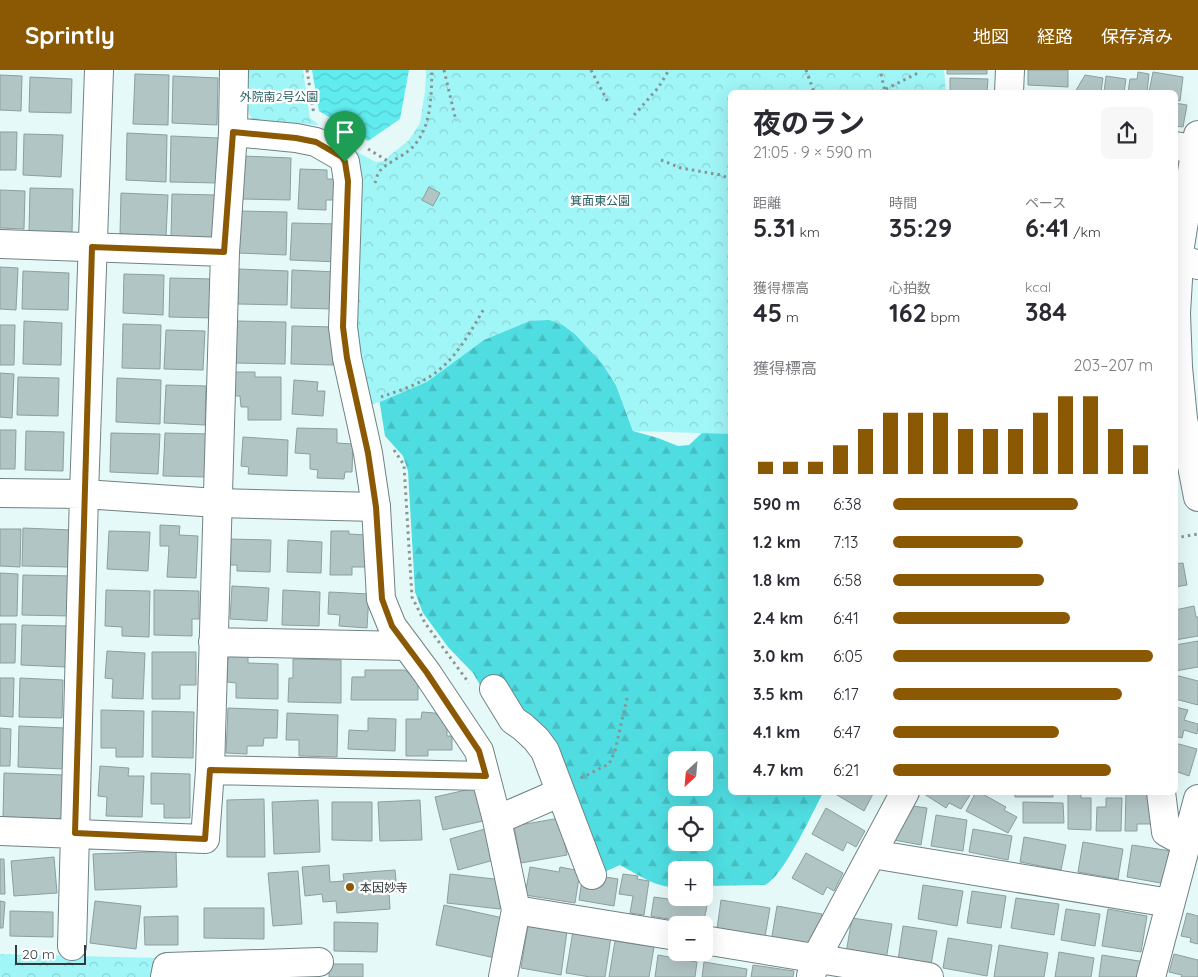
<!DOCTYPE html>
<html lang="ja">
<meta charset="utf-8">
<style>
body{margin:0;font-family:Quicksand,"Noto Sans JP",sans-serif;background:#f7f7f7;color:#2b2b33;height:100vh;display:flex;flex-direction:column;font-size:19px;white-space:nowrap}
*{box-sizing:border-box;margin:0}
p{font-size:16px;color:#7c7c81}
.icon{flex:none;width:28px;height:28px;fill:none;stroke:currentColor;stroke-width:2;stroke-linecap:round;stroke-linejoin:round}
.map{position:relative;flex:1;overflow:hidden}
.side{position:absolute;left:728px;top:20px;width:450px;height:705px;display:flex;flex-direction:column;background:#fff;border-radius:8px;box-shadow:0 5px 20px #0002}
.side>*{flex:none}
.needle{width:32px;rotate:206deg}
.controls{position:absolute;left:668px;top:681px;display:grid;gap:10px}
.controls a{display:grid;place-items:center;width:45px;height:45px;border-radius:8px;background:#fff;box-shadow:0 5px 20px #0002;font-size:25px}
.scale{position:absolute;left:15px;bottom:12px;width:71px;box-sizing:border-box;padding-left:5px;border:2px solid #333a3b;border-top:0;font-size:14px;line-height:18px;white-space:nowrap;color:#333a3b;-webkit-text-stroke:4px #fff;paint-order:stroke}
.pin{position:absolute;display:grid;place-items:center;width:42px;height:42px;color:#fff;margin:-51px -21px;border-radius:50% 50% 50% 0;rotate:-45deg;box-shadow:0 0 5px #0007}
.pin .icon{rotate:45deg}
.round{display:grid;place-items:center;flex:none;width:52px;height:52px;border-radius:8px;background:#f7f7f7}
.summary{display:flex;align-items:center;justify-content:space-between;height:85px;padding:0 25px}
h1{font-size:28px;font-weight:700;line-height:38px}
.metrics{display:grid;grid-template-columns:repeat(3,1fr);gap:8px;height:85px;padding:5px 25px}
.metrics div{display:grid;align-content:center}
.metrics b{font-size:25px;font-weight:700}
.metrics small{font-size:14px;font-weight:400}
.metrics p{font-size:14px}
.chart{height:140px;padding:10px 25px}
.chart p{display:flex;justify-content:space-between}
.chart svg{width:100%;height:90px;margin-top:5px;stroke:#8b5903;stroke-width:6}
ul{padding:0 25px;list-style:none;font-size:16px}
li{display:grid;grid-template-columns:80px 60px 1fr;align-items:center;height:38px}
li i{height:12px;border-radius:6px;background:#8b5903}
header{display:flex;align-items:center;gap:30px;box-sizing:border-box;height:70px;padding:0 25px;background:#8b5903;color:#fff}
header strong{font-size:24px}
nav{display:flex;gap:28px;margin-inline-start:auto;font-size:18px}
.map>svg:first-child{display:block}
</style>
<header>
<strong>Sprintly</strong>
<nav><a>地図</a><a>経路</a><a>保存済み</a></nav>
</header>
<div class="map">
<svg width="1198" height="907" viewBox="0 0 1198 907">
<defs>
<pattern id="forest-firs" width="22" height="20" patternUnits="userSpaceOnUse" patternTransform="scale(1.25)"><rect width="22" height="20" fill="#4fdde1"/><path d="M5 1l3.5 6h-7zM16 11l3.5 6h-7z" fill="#45bec2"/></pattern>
<pattern id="park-crowns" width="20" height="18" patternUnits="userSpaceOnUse" patternTransform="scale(1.25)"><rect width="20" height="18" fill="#a0f5f7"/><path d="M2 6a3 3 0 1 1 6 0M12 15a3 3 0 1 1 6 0" fill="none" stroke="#8ad3d5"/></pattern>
<pattern id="water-waves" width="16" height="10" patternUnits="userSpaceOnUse" patternTransform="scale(1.25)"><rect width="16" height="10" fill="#60ebef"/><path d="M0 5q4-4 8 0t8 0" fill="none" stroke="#54cace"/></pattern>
</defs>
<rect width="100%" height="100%" fill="#e6f9f9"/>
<!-- forest -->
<path fill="url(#forest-firs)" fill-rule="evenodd" d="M438,0H786L793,22H730V99L699,84L617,36L600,34L521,103L508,96L479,56L451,35L443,75L435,86L402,113L389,141L380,175L397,191L404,196L447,216L455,201L494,215C510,199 513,177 526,159C534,147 565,124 577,119C587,115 598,115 608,114L614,121L610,130C619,152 626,185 603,202C593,210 580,214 570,222C561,229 555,240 549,249L563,255L575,264L602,293L616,315L633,361L658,368L678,376L689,375L704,361L713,357L730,362V722L823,723C812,743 784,806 765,815L704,816V800H676V817C656,818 637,804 620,795L602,803L555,686L543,665L501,616L484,622L473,603L448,577L423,543L415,522L408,401L403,386L385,366L368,258V165L374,129L384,107L416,82L428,67L437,36ZM676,690H704V718H676ZM676,745H704V772H676Z"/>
<!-- park -->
<path fill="url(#park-crowns)" d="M248,0H303L310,48L319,55L255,51C242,43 248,14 248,0Z
M426,0H944L946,22H730V364L633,361L616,315L602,293L575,264L563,255L549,250L530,251L484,270L427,312L380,332L367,336L353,273L357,82L376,92L383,91L409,70L420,53L425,21Z
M0,884L157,888L153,907H0Z"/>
<!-- water -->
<path fill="url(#water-waves)" d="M312,0H409L400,49L368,71L319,41Z"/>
<!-- building -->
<path fill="#b2c5c5" stroke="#8c9f9f" d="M947,0H987V4H947Z
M1028,0H1068V17L1028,15Z
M1138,2L1149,4L1147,22H1128L1130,9H1137Z
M1153,2L1183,7L1180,31L1175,30V22H1149Z
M135,4L169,5L168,55L133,54Z
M0,5L22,6L21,41L0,40Z
M1085,5L1103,8L1101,22H1075Z
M173,6L218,8L217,55L172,53Z
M1106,6L1126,9L1124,22H1104Z
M30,7L72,9L71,43L29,42Z
M950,8L988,9L987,22H950Z
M1175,33L1187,35L1183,57L1175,56Z
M0,62H17L16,100H0Z
M127,63L167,65L166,112L126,110Z
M24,64L63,65L61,107L23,105Z
M171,66L219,68L218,113L170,112Z
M243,86L291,88L290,130L242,129Z
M300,99L327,100V109H334V130H326V140L298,139Z
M429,117L440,123L433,136L422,130Z
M30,118L73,119L72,163L29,161Z
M0,120L25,121L24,159L0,158Z
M121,123L168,125L166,166L120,164Z
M172,124L217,125L216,170L171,168Z
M239,141L287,142L286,185L238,183Z
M292,153L340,154L338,192L290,190Z
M0,197L18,198L16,240L0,239Z
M239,199L288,201L287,235L238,234Z
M292,200L337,202L336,239L291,238Z
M23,201L69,203L68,240L22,239Z
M124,204L164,205L163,245L123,243Z
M170,208L214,209L213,248L169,247Z
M24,251L62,253L61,295L23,294Z
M237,251L286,252L285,294L236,293Z
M123,254L161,255L160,299L122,298Z
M0,255H15L14,295H0Z
M292,256L334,257L333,295L291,294Z
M166,260L205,261L203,300L164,299Z
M235,302H255V307H281V350H248V337H241L240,326H235Z
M0,303L14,304L12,348L0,347Z
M18,307L59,308L58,346L17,345Z
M117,308L161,310L160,354L116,352Z
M294,310L318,312L317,321H325L323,346L292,344Z
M166,315L206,316L205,355L164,353Z
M297,358L337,359V373L353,374L352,402H345L344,409L317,408L318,400L310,399V384L295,383Z
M0,360H16L15,399H0Z
M26,361L64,362L63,401L25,400Z
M111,363L160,364L158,404L110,402Z
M165,363L210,364L208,407L163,406Z
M243,367L288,370L287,406L248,404L249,397L241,396Z
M160,455L180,456L179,465L198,466L196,508L167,507L169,476H160Z
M23,458L71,460L69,497L22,496Z
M0,459H21L20,497L0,496Z
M109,461L150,462L148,501L107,499Z
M331,461H349V464L367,465L366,497H352V505H330Z
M229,469L271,470L270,502L237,501V495H229Z
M288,470L322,472L321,503L287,502Z
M1175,492V494L1183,493L1187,515L1175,517Z
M0,503L18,504L17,546H0Z
M23,505L72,506L71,546L22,545Z
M232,516L269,518L267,551L230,549Z
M106,520L150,521L149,567L122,566V557L105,556Z
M154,520L199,521V549H192V566L154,565Z
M283,520L320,522L319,556L282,555Z
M329,522L369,524L367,558L339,556L340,545L328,544Z
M1194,536L1196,547H1198V566L1175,570V540Z
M0,554H16L15,593H0Z
M22,555L67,556L66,597L21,595Z
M1198,571V597L1175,601V575Z
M107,581L145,583L143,629L112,628L113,609L105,608Z
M152,582H196V615H180V629H152Z
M228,586H248V593L278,594V629L236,628V613L227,612Z
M293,589L341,590V633L288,632L289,608H293Z
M365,600H405L418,612V630H351L352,607H365Z
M1175,605L1198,611V635L1175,629Z
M0,608H14L13,647L0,646Z
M20,608L63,610L62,648L19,647Z
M1175,637L1188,640L1184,650L1198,654L1197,664L1184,660L1182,668L1175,666Z
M228,638L278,640L277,668H264L263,676H247V684L226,683Z
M101,640L144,641L143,687H116V678H101Z
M152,641L194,642L193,688L152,687Z
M422,642L435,643L447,655V666H452V680H428V686H406V649H421Z
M287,643L338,645L337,687L299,686V670H286Z
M368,648L396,649L395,681L348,679L349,660L368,661Z
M19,656L65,658L64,699L18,697Z
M0,658L11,659L10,696H0Z
M1175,673L1197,679L1189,706L1175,701Z
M100,696L129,698L128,706H144L142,747L106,746L107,727L98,726Z
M4,703L64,705L63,749L3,747Z
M151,703L190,704V748H164V734H151Z
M475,718L483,751L443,760L435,727Z
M832,722H874L864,741Z
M921,722H965L970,725L961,739L949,733L946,738Z
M976,722H979L1006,737L1004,740L1017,747L1008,763L966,741Z
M1015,722H1053V727H1015Z
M1068,722H1081V728H1091V760L1068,759Z
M1126,722H1149V740L1155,741V754H1137V761H1125Z
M1106,728H1122L1121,761H1096L1097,737H1106Z
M264,729L265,787H227V730Z
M318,730L320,782L274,784L272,732Z
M420,730L422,770L380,771L378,732Z
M332,732H372V771L332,770Z
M1023,732L1063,733L1064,753H1023Z
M906,735L927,738L921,775L894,770Z
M826,738L865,761L856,777L847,772L843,781L812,764Z
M936,745L967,750L963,781L931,776Z
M560,748L567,785L521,793L514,756Z
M485,759L494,790L458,800L450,769Z
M973,759L1012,766L1008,790L969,782Z
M1024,767L1066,775L1061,800L1020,792Z
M1083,772L1123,779L1118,809L1078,802Z
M1132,775L1171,781L1166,814L1127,807Z
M176,781L177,817L95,820L93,784Z
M806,783L843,803L834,821L827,817L823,825L792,808Z
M54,787L57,823L14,826L11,791Z
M0,789H4L5,824H0Z
M329,795L330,812L344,811L343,804L395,800L397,821L389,822L390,839L337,843L336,831L323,832L322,824L305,826L302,797Z
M530,797L559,802L560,797L580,801L575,833L525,825Z
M298,801L302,854L273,856L268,803Z
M450,804L503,810L500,839L447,833Z
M623,804L638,806L637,809L649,811L644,845L630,843L633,826L619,824Z
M599,806L618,809L614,836L579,830L582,810Z
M923,815L963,821L957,856L918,849Z
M972,821L1006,826L1001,858L967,853Z
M676,826V828H687L708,831L703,855L651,846L654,827L675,830Z
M1016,828L1059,834L1054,865L1011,858Z
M721,830L770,838L765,867L717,859Z
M0,831L5,832L3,858H0Z
M95,831L141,836L136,879L90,873Z
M444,835L503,848L495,888L436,875Z
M777,836L822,844L816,880L771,872Z
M204,838H264V869L204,868Z
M1066,839L1100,844L1095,876L1061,870Z
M1108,839L1147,846L1141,882L1102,876Z
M10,841L53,842V867L10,866Z
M1187,843L1198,846V874L1190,872L1191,868L1181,866Z
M178,846V875H145L144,847Z
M852,848L892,854L886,890L846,883Z
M334,852L378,853L377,882L334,881Z
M528,855L567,861L561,905L521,898Z
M903,856L937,861L931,895L898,890Z
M573,861L611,867L605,907H590L566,903Z
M948,868L992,875L987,906L943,898Z
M615,871L654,877L649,907H609Z
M999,875L1048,883L1044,907H994Z
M1059,882L1094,888L1091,907H1055Z
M1174,884L1198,890V907H1181L1182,905L1169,902Z
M658,885L697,892L695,907H655Z
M1102,885L1145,892L1143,907H1099Z
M704,892L747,899L746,907H702Z
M329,894H363V907H329Z
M753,895L794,901L793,907H751Z"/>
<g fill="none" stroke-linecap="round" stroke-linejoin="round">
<defs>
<path id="street" d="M1009,22L1010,0
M233,62L296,68L316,72L342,87L345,92L348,111L343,257L347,288L368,383L376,437L381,529L392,556L427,603L479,681L497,750L516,840L503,907
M1175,76L1196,79
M0,174L225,182
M1179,188L1198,195
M213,572L406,576
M494,619L513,650L523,657L536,669L545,681L592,805
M210,700L485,706
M1161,722L1166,762L1186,773
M497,750L559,723
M0,761L205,769L210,700L225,182L233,62L234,0
M872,784L1170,833
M516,840L676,866
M704,870L929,907
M72,876L75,763
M811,906L816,888L905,722
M165,907L167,897L319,892
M1151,907L1198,729"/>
<path id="secondary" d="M1198,65L1180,176L1176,243L1178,297L1183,349L1198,427
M0,423L84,424L217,433L376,437
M75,763L84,424L99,0"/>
</defs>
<!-- street casing -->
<use href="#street" stroke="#718283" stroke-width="30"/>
<!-- secondary casing -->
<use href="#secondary" stroke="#718283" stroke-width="30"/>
<!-- path -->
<path stroke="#889595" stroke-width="3" stroke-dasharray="2.5 4" stroke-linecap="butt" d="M307,0L314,45
M444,0L456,51
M591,0L609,34
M806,0L814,22
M881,4L885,22
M880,22L918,3V0
M634,45L658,18L669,0
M368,79L391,93
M661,90L681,98L721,105L730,109
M375,113C376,110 377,105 379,102C385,94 399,88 407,82C432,63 431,28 432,0
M381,327C395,322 411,317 424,310C453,295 469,264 485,237
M394,380L404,395L412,527L425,553L469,613
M1175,468L1198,464
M581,708L609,694L615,681L627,628"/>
<!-- street -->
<use href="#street" stroke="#fff" stroke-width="28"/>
<!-- secondary -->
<use href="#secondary" stroke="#fff" stroke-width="28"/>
</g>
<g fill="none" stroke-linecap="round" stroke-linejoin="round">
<defs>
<path id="route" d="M233,62L296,68L316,72L342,87L345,92L348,111L343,257L347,288L368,383L376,437L382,529L392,556L427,603L479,681L486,706L210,700L205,769L75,763L92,177L224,182Z"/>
</defs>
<!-- route casing -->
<use href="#route" stroke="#fff" stroke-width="10"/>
<!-- route -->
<use href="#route" stroke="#8b5903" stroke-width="6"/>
</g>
<!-- markers -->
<circle fill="#8b5903" stroke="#fff" stroke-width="2" cx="350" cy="817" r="5"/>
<g text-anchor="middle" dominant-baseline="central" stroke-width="4.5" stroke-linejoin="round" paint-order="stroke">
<!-- park labels -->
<g font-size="12" fill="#255f60" stroke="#fff">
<text x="279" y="26">外院南2号公園</text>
<text x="600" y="130">箕面東公園</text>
</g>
<!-- poi labels -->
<g font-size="12" fill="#333a3b" stroke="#fff" text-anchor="start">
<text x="360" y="817">本因妙寺</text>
</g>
</g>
</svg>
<div class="controls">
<a><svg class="needle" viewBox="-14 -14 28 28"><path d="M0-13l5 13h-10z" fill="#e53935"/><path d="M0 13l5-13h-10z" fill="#7c7c81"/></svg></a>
<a><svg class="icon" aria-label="locate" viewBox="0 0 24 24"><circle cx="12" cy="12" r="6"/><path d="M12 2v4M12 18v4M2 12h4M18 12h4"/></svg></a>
<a>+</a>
<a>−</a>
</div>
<div class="scale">20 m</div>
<div class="pin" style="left:345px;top:92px;background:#1e9e55"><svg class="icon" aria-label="arrive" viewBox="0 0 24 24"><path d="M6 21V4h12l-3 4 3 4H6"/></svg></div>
<section class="side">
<div class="summary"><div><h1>夜のラン</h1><p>21:05 · 9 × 590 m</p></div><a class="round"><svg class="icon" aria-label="share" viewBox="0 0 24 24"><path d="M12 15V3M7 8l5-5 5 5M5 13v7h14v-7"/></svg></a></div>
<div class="metrics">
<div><p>距離</p><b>5.31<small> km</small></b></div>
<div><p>時間</p><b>35:29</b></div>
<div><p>ペース</p><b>6:41<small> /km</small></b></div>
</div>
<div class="metrics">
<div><p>獲得標高</p><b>45<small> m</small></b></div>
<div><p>心拍数</p><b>162<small> bpm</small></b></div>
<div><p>kcal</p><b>384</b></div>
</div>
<div class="chart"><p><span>獲得標高</span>203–207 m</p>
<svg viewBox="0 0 160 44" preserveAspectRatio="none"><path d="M5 44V38M15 44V38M25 44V38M35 44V30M45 44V22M55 44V14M65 44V14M75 44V14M85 44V22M95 44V22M105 44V22M115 44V14M125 44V6M135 44V6M145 44V22M155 44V30"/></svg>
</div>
<ul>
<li><b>590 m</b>6:38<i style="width:71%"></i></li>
<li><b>1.2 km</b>7:13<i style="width:50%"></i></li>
<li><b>1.8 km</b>6:58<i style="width:58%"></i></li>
<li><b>2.4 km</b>6:41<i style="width:68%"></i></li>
<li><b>3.0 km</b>6:05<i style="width:100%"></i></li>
<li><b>3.5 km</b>6:17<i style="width:88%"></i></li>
<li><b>4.1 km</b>6:47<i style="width:64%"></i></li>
<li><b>4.7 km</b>6:21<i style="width:84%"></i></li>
</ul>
</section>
</div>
